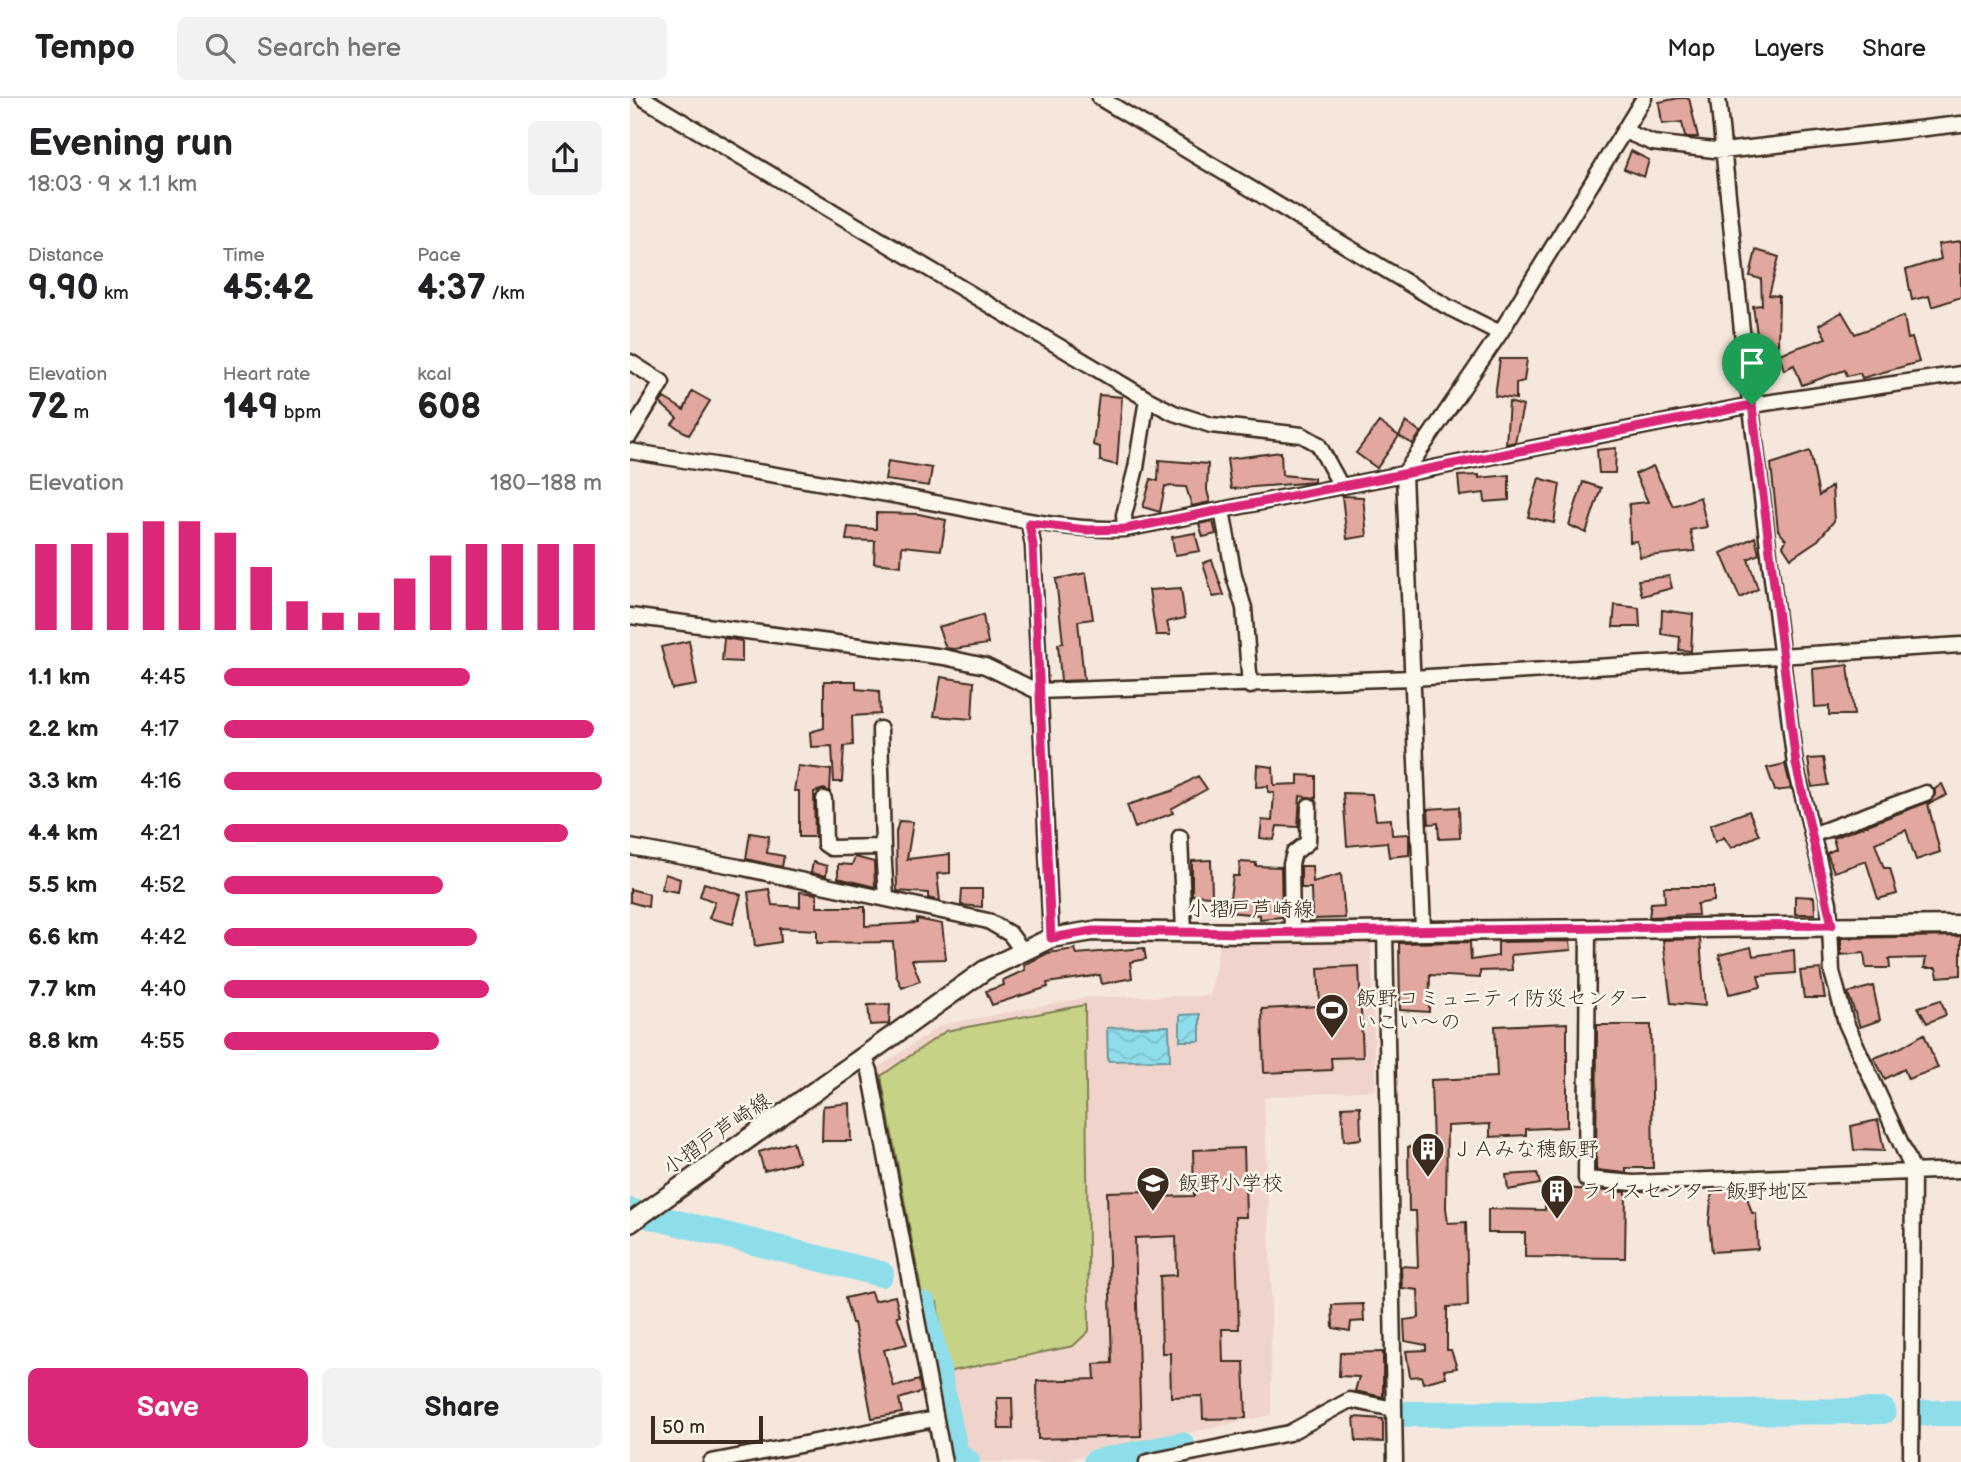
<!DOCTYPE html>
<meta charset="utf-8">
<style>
body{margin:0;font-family:"Balsamiq Sans","Klee One",sans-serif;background:#f2f2f2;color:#202124;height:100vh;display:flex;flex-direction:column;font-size:26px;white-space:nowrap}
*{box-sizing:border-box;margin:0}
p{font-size:23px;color:#757577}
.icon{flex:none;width:38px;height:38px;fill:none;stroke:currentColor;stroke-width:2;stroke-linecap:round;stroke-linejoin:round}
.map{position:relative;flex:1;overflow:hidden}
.drawer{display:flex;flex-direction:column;background:#fff;width:630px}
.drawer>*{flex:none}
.scale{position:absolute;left:21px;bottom:18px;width:112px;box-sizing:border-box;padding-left:7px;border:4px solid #3b2a1e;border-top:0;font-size:19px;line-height:24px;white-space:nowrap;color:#3b2a1e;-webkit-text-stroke:5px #fbf7ec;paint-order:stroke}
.pin{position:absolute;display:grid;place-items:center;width:60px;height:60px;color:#fff;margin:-72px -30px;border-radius:50% 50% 50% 0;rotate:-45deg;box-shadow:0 0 7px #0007}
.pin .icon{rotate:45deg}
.round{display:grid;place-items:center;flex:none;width:74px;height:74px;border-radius:10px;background:#f2f2f2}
.overview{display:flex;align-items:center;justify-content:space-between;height:119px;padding:0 28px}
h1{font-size:38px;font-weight:600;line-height:52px}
.stats{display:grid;grid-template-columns:repeat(3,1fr);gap:10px;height:119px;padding:7px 28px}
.stats div{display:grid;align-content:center}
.stats b{font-size:35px;font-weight:600}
.stats small{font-size:19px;font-weight:400}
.stats p{font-size:19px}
.chart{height:196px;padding:14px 28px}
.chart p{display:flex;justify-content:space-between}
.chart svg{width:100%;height:126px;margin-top:7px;stroke:#db2777;stroke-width:6}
.cta{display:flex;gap:14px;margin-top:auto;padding:14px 28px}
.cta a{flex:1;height:80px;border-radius:10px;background:#db2777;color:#fff;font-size:28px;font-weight:600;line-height:80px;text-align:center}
.cta a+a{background:#f2f2f2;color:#202124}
ul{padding:0 28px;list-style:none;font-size:23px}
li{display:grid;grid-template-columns:112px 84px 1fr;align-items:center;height:52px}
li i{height:18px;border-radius:9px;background:#db2777}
header{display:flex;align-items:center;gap:42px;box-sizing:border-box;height:98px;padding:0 35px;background:#fff;border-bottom:2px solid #e0e0e0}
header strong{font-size:33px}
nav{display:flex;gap:38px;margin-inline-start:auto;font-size:24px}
.search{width:490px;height:63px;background:#f2f2f2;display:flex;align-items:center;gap:18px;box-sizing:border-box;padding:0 24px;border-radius:10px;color:#757577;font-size:26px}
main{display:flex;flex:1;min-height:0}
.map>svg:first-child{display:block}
</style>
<header>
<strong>Tempo</strong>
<div class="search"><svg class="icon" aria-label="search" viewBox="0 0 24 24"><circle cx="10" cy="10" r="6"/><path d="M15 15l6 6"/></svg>Search here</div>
<nav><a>Map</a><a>Layers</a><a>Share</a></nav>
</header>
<main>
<section class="drawer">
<div class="overview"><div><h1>Evening run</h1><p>18:03 · 9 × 1.1 km</p></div><a class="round"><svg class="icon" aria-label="share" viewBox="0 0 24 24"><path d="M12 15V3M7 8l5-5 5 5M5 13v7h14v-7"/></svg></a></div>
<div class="stats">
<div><p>Distance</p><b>9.90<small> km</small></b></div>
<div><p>Time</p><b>45:42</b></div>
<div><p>Pace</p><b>4:37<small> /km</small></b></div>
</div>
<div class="stats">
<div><p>Elevation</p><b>72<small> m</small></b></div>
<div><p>Heart rate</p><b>149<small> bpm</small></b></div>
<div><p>kcal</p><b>608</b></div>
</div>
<div class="chart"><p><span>Elevation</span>180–188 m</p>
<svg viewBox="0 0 160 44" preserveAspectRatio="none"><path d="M5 44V14M15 44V14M25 44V10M35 44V6M45 44V6M55 44V10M65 44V22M75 44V34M85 44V38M95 44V38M105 44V26M115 44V18M125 44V14M135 44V14M145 44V14M155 44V14"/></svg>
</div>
<ul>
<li><b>1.1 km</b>4:45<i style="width:65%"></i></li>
<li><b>2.2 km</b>4:17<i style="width:98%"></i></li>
<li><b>3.3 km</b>4:16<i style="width:100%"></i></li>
<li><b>4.4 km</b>4:21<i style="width:91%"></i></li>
<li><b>5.5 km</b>4:52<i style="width:58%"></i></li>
<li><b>6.6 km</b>4:42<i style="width:67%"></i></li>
<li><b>7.7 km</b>4:40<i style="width:70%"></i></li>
<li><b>8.8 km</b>4:55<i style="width:57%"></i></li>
</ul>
<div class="cta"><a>Save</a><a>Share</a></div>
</section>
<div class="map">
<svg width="1331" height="1364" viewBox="0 0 1331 1364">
<defs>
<pattern id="water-waves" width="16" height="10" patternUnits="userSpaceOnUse" patternTransform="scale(1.75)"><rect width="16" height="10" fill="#8eddeb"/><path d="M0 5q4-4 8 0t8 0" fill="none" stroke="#7bbec9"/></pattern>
</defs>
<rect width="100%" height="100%" fill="#f6e7dd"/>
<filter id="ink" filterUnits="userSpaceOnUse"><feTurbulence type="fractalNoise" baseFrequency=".0143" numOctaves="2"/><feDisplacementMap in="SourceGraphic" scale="14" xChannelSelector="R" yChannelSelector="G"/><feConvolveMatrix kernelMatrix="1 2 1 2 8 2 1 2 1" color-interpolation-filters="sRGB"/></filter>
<g filter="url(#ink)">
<!-- built -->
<path fill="#f0d4cb" d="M590,844L741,846L746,992L634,999L641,1180V1317L425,1364H347L333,1354L292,1197L248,970L311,927L458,899L580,898Z"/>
<!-- grass -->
<path fill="#c6d387" stroke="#807e52" stroke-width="2" d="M455,907L459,1233L443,1248L317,1274L307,1204L292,1197L251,978L316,933Z"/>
<!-- water -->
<path fill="url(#water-waves)" stroke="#6d9599" stroke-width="2" d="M570,916V943H550V917Z
M539,928L540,962L478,963L477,930Z"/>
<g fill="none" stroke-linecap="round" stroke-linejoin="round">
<!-- river -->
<path stroke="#8eddeb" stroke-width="26" d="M0,1113L251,1176
M294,1207L326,1357L337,1364
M1296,1315H1331
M778,1316L1253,1313
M466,1364L552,1347"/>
</g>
<!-- building -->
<path fill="#e2a8a0" stroke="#3b2a1e" stroke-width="2" d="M1049,0H1059L1068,39H1055L1052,24L1032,26L1029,4Z
M1001,53L1019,62L1014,79L994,71Z
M1331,143V199L1302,209L1299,198L1282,202L1276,172L1311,161L1308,146Z
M1126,152L1149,159L1139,197L1149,198L1148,247L1128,243L1123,208L1132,207L1131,181L1120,178Z
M1212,214L1225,236L1274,218L1278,241L1282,240L1289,264L1232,280L1230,275L1217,278L1215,272L1172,287L1164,267L1154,272L1149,256L1196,240L1189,227Z
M870,261H897L894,283L886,285V301L865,298Z
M62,293L80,303L59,337L42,326L47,320L30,305L34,300L54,312Z
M469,297L492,299L487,367L470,363V349L463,347Z
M879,304L893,308L885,344L876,346Z
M749,324L769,338L747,370L726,355Z
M776,324L791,334L783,346L769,338Z
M986,350L985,375H969L967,352Z
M1180,353L1189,398L1202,388L1204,423L1188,442L1161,460L1153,448L1156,442L1148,432L1141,366Z
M651,354L652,377L684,380V384L601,391L597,361Z
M529,362L578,366L577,392L580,404L562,408L556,389L535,388L530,414L513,409L521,381L528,383Z
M258,363L302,370L299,388L255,382Z
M1023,368L1043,408L1070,399L1077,429L1060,432L1065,453L1010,459L1007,443L1000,444L999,406L1018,404L1005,376Z
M849,377V380L879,377V402L855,404L854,395L830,398L828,378Z
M909,380L930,386L924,425L898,419Z
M953,384L971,390L956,435L939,427Z
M712,398L733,399L737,438L717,441Z
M246,415L289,416L316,422L311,452L272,448L271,468L244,465L245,443L216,442L218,429L246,431Z
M583,423L586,436L573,439L569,426Z
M565,435L570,453L545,457L542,439Z
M1125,439L1129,456L1118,461L1128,491L1110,500L1091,455Z
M582,462L594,497L583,499L573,465Z
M456,475L463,521L448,523L454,582L431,583L428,546L433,545L426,481Z
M1039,478L1042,490L1012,498L1008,482Z
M551,490L555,520L537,524L540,537H526L519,492Z
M985,507L1009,510L1010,529H983Z
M1032,512L1063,516L1061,553L1049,552L1050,539L1031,536Z
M353,517L358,546L324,551L316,550L308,529Z
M94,540L112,543V564L92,563Z
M59,543L67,587L42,591L31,549Z
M1218,567L1224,617H1199V608L1185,609L1183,571Z
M311,579L344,584L342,621L304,618Z
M194,583H226V591L249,593L250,616L222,618L223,647L214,648L212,684H204L202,648L181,649L180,634L194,630Z
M1193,660L1198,687L1182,689L1178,661Z
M1155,666L1161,691L1145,693L1137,670Z
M627,667L643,669L644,687L668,686V677L686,678V700L670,698L668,729L647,728L644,742L630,740L632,722L642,723L644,695L638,694V688L626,689Z
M168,668L201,672L200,694L194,691L184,694L185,739H169V693H164Z
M568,678L577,691L541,711L543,715L505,730L497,707L542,693Z
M1312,686L1317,697L1298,706L1310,754L1286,762L1276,732L1245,745L1254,770H1260L1267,796L1248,801L1236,763L1204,774L1197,755L1206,751L1203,740L1299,704L1305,697V691Z
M713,695L742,696L746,722L761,721L762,737L779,736V757L759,759L757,744L717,748Z
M829,709L830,740L809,741L808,725L799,726L798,711Z
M1119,713L1129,737L1101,750L1094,739L1085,744L1080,727Z
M269,723L283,724L277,761L320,756V775L307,776L310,803L298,800V795L267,793L266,734Z
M120,735L139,738L137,755L154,758L152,769L116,761Z
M225,759L244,764L245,789L208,780V766L222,767Z
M581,762L582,798L562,797V763Z
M183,764L197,768L196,778L181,775Z
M610,764L626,765V768L651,769L652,819L630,821V817L598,814L603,778H609Z
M671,768H682L683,784L711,776L715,820L682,821L681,790H671Z
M35,776L50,781L48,794L31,791Z
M74,785L111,797L103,826L79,820L85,804L70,798Z
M1034,789H1084V803L1067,806L1068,817L1019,819L1021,805L1035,804Z
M0,791L19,796L18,809L0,804Z
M139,791L142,807L170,809V794L187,796V809H235V828L287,825V821L312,826L316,861L282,862L290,883L272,890L266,877L263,844L187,845V832L150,830L151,844L125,848L118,794Z
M332,791H352V809L331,807Z
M1165,798L1184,799L1185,816H1165Z
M1331,838V877L1308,879L1306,870H1294L1296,860L1259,861L1260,870H1236L1234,855L1211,857V840Z
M1070,841L1075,908L1041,905L1033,842Z
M940,843L941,852L881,857L882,872L850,873V880L800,877L799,914L770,912L769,845L840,844L841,862L868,858V844Z
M1121,849L1123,858L1164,852L1165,875L1128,878L1131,889L1099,896L1089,857Z
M514,850L516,861L500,864L502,880L472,886L470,877L417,885L418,889L362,907L356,893L374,887L373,882L395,872L394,867L418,855L445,851L447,856Z
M729,868L733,959L701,960L702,972L634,975L632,911L690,908L688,870Z
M1190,871L1195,900H1174L1170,873Z
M1243,888L1250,922L1230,929L1218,895Z
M1311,902L1316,917L1297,925L1288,909Z
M260,906L259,926L240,927L238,907Z
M937,925V1029L896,1031V1037L860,1039V1026L817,1028L816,1110L818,1125L836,1124L838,1208L817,1209V1252H821L827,1270L814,1272L816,1279L793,1285L791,1278L780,1279L776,1253L796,1252V1247L775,1243L774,1222L789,1220L788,1192L772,1190L771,1168L788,1169L786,1113H779L778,1049L803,1048L801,982L867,979L865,928Z
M967,927H1021L1023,1070H996V1075L966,1072Z
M1294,936L1308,970L1278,981L1274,971L1255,981L1244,960L1268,951Z
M220,1005L221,1043H192L193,1008Z
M730,1008L731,1041L714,1043L712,1009Z
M1248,1022L1254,1053L1224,1052L1221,1028Z
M163,1044L169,1064L134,1073L129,1054Z
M614,1050L616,1119H605L609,1231H592L593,1264H614L616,1320L573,1321L572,1298L541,1299L540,1255H532L530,1178L547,1177L546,1138L505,1140L511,1338L408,1341L407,1283L465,1281L464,1266L482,1265L477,1094L518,1093V1099L564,1098L563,1052Z
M907,1075L910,1086L878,1092L876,1077Z
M916,1089L996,1094L995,1160L895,1159V1135H858V1111L915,1112Z
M1114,1090L1122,1115H1126L1128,1151L1082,1154L1079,1124L1082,1092Z
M241,1194L244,1203L265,1198L270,1218H267L277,1246L254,1252L264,1289L289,1282L291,1294L269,1301L272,1315L242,1320L224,1225H222L215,1200Z
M733,1206L734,1223L721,1224L720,1233L703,1230L702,1207Z
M753,1254V1299L725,1293L729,1279L709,1278L710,1255Z
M367,1300H382L383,1331H369Z
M724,1319L753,1321V1344L726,1343Z"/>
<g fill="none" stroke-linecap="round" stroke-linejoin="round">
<defs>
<path id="minor" d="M13,0L517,301L506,370L494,417L495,431
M470,0L816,208L870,235
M1088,0L1115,262L1165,666L1199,805L1202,874L1216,925L1283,1072L1281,1364
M994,33L1023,45L1093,53L1331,26
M0,264L32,284L0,337
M517,301L544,315L581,327L672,337L688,346L711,388
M0,353C100,370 201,385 300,404C366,416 428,433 495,431L1122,307L1331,276
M592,412L604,478L614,510L620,588
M399,425L403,447L421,840
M0,518L314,559L355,568L407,593L782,580L1331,547
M250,631L253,749
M194,701L195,746L201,750L253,749L256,800
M1182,737L1296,695
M550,739L554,834
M0,749L109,769L358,823L380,836L392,852
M793,831L774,376L870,235L1014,0
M958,831L956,1081L1004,1085L1331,1072
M755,833L765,1364
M662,835L661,766L664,755L678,744L679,708
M235,960L240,973L314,1364
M81,1364L305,1321
M517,1364L659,1335L720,1302L764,1311"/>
<path id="major" d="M0,1125L355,872L421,840L463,833L621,835L1331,827"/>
</defs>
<!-- minor casing -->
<use href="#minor" stroke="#3b2a1e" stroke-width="19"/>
<!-- major casing -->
<use href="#major" stroke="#3b2a1e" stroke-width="23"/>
<!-- minor -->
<use href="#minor" stroke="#fbf7ec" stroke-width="14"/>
<!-- major -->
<use href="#major" stroke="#fbf7ec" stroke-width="18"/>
</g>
</g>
<g fill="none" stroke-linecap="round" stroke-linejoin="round" filter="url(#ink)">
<defs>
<path id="route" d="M1122,307L1166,666L1202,827L621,835L463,833L421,840L403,447L399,425L457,432L495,431Z"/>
</defs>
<!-- route casing -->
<use href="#route" stroke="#fff" stroke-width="14"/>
<!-- route -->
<use href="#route" stroke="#db2777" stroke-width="9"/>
</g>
<!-- icons -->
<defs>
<symbol id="stadium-pin" viewBox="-11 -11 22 30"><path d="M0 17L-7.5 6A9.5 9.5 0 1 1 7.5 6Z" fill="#3b2a1e" stroke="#fbf7ec"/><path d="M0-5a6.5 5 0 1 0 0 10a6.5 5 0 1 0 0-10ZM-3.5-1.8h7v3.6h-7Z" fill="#fff"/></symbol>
<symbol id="building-pin" viewBox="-11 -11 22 30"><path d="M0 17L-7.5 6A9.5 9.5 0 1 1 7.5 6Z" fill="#3b2a1e" stroke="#fbf7ec"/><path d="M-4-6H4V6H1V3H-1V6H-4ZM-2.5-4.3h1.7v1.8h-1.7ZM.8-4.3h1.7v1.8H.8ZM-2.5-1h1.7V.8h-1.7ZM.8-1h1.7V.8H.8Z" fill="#fff"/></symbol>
<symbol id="school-pin" viewBox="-11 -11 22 30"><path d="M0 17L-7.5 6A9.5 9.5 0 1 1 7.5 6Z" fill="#3b2a1e" stroke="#fbf7ec"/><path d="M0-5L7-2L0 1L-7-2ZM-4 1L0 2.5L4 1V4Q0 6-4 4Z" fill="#fff"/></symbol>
</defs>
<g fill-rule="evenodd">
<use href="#stadium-pin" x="683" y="893" width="38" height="52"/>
<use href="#building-pin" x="779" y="1032" width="38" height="52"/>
<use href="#school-pin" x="504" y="1066" width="38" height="52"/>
<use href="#building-pin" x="908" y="1074" width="38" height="52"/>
</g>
<g text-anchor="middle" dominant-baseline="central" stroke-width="5" stroke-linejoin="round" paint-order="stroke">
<!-- street labels -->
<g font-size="21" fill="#3b2a1e" stroke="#fbf7ec">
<text x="621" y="811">小摺戸芦崎線</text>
<text transform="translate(87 1036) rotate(-35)">小摺戸芦崎線</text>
</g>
<!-- poi labels -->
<g font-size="21" fill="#3b2a1e" stroke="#fbf7ec" text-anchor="start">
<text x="726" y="900">飯野コミュニティ防災センター<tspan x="726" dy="24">いこい～の</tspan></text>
<text x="822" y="1051">ＪＡみな穂飯野</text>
<text x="548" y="1085">飯野小学校</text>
<text x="951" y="1093">ライスセンター飯野地区</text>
</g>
</g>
</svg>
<div class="scale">50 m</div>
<div class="pin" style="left:1122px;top:307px;background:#1e9e55"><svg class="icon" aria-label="arrive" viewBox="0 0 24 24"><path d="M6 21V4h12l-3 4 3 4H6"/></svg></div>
</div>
</main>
